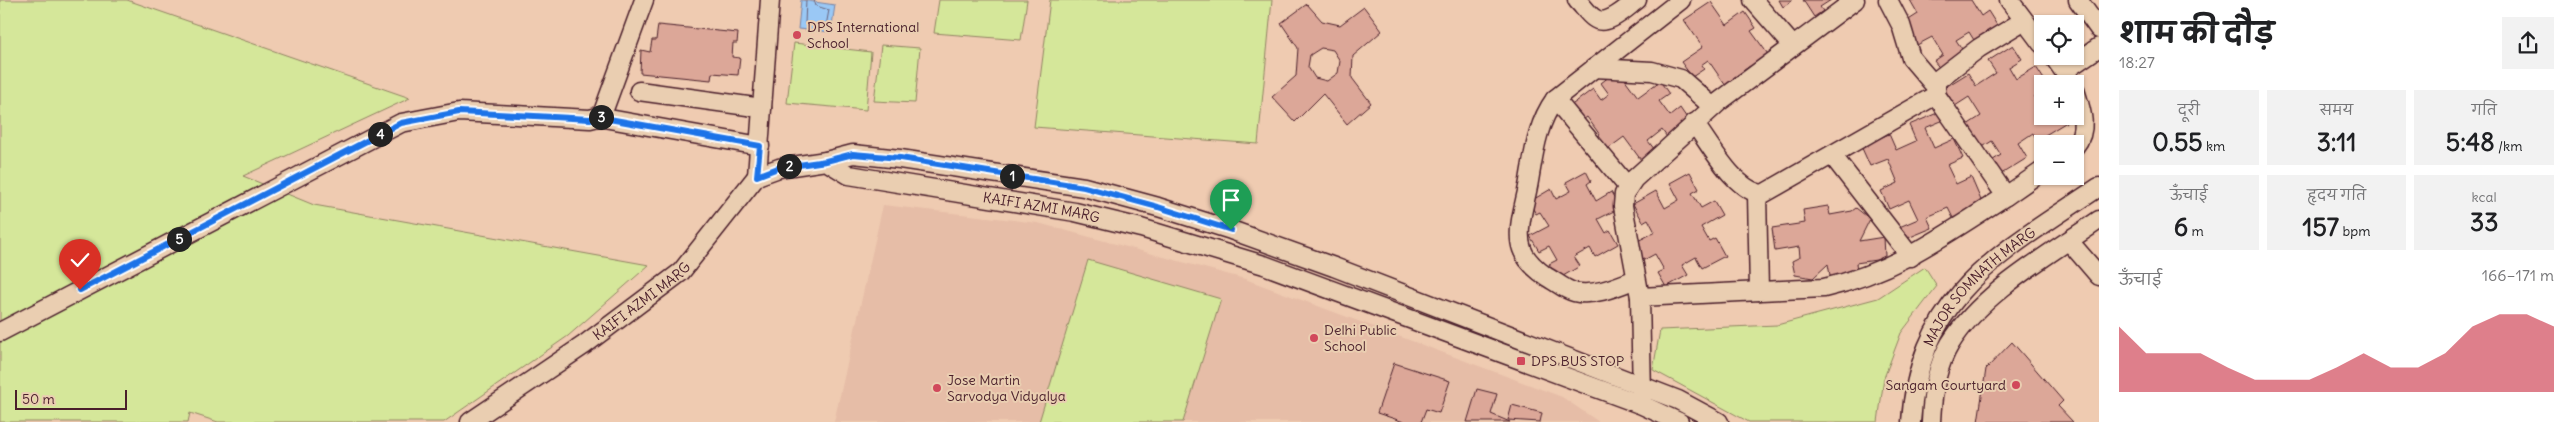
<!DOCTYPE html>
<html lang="hi">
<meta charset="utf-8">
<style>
body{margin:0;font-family:Delius,"Playpen Sans Deva",sans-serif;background:#f2f2f2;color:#202124;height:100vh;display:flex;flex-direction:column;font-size:19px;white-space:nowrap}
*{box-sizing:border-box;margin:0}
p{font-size:16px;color:#757577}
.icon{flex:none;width:28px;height:28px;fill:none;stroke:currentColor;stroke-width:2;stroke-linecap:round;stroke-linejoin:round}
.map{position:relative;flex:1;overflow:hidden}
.details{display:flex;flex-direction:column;background:#fff;width:475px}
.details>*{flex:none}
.fabs{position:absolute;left:2034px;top:15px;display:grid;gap:10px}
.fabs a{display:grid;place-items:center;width:50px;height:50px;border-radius:0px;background:#fff;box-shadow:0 1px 4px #0004;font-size:25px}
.scale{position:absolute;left:15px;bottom:12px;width:112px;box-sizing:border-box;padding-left:5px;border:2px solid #4a1f2b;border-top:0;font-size:14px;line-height:18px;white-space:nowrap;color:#4a1f2b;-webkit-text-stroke:4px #eaceb1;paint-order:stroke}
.pin{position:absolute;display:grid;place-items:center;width:42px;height:42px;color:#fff;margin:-51px -21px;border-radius:50% 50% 50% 0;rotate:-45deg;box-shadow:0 0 5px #0007}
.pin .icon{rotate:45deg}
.km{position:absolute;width:25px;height:25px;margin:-12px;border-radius:50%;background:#222;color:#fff;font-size:14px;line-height:25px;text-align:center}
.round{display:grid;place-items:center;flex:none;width:52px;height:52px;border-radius:0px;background:#f2f2f2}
.overview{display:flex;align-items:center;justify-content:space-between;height:85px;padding:0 20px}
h1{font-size:28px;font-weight:700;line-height:38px}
.metrics{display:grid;grid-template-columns:repeat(3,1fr);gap:8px;height:85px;padding:5px 20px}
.metrics div{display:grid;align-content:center;border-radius:0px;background:#f2f2f2;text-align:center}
.metrics b{font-size:25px;font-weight:700}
.metrics small{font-size:14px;font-weight:400}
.metrics p{font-size:14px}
.chart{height:140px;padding:10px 20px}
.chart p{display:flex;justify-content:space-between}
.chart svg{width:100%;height:90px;margin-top:5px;fill:#d1495b;opacity:.7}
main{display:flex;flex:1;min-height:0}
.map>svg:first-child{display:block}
</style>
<main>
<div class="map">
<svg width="2099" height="422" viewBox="0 0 2099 422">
<rect width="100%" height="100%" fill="#efcbb1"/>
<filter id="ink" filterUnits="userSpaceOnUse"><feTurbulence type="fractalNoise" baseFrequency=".02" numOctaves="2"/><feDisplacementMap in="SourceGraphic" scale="10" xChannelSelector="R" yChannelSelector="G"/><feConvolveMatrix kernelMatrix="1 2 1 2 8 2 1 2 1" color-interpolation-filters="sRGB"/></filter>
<g filter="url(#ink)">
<!-- built -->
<path fill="#e6bda7" d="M883,205L1038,223L1245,279L1562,397L1599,422H834Z"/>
<!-- green -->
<path fill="#d5e79a" stroke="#908362" d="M0,0H127L410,98L243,176L314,205L649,265L568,336L444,422H218L190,413L188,422H0Z
M939,0H1027L1021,40L934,33Z
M1050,0H1272L1258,144L1034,127Z
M794,43L871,52L866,110L787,103Z
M881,45L920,48L915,103L874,101Z
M1088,260L1221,299L1183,422H1039Z
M1925,267L1937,286L1901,333L1884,378L1878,422H1749L1653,370L1660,330L1777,325L1878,298Z"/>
<!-- water -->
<path fill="#9ac8f5" stroke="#7a84a4" d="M801,0L835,5L831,32L798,29Z"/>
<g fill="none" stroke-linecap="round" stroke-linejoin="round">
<!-- shore -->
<path stroke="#6a637c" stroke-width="1" d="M806,0L805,24L826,26L829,10L816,6L814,0"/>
</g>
<!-- building -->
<path fill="#dca798" stroke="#4a1f2b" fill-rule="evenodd" d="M1779,0H1792V1L1783,7Z
M1803,0H1831L1820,7L1823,11L1814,17Z
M1910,0H1971L1981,16L1988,11L2000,30L1977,45L1969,32L1956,40L1966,55L1941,70L1934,61L1943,55L1932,37L1917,45L1904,23L1918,14Z
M1711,2L1727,25L1745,12L1756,28L1751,31L1773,61L1755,74L1750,66L1733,78L1737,83L1728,89L1708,60L1701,65L1704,69L1692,77L1681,62L1703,47L1684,20Z
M1307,4L1322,21L1340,25L1364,7L1382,31L1353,56L1352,78L1371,103L1347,124L1323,94L1295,122L1272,97L1296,76L1298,48L1281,23ZM1321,48L1333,50L1340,61L1338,73L1327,81L1315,78L1308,67L1310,55Z
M658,25L738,33L737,43H733L732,57L740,58L738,75L712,73L711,80L640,73L641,50L650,52L652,40H656Z
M2013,45L2022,59L2009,67L2016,79L2036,67L2047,84H2042V92L2034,97L2042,111V116H2067L2070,120L2037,140L2033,133L2018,143L2027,158L1998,176L1990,162L2001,155L1992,141L1981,148L1967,125L1981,116L1969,97L1955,106L1944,88L1968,73L1976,86L1996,73L1988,61Z
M1618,70L1638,97L1660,81L1669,94L1659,101L1670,116L1680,108L1691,124L1669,140L1662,130L1648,141L1655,150L1641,160L1624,137L1601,154L1591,141L1600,135L1587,117L1580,122L1569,107L1593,89L1601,100L1609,94L1601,83Z
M1942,111L1946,119L1925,128L1934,148L1954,139L1963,158L1947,165L1956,184L1971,177L1983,205L1953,218L1948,208L1927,217L1932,228L1903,240L1897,228L1918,219L1909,200L1889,209L1881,191L1898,183L1888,159L1870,166L1861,146L1889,134L1896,150L1916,141L1909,125Z
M1586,171L1591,181L1587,184L1596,201L1611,192L1620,208L1598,219L1606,233L1610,230L1618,244L1595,257L1590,248L1574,257L1580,266L1558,279L1549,264L1557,260L1549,246L1539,251L1530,236L1549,226L1540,212L1536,214L1529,202L1551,189L1556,199L1571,191L1566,182Z
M1690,172L1699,189L1692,193L1701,208L1714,201L1722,215L1701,227L1709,241L1715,238L1725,256L1702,268L1696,257L1682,265L1688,275L1666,287L1658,273L1664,270L1655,254L1644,260L1634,243L1655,232L1648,219L1643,222L1633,204L1656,191L1665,208L1679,200L1670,183Z
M1828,206L1830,215L1852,211L1856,208L1870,219L1859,241L1884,237L1885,256L1876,260L1856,263L1858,277L1831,281L1828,264L1813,278L1795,275L1792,261L1800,257L1799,247L1775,251L1772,228L1805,223L1803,210Z
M2012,342L2063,401L2058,406L2073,422H1978L1986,369Z
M1394,363L1450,381L1439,413L1426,409L1421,422H1404L1377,413Z
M1477,389L1497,394L1491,414L1510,422H1467Z
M1512,405L1542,413L1540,422L1508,420Z"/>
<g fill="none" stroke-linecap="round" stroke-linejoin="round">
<defs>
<g id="minor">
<path d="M1577,0C1583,6 1588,14 1594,18C1607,28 1627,7 1637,0"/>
<path d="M1753,0L1793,46"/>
<path d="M1855,0L1720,101L1634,179L1624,194L1623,206L1640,297L1824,288C1895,272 1946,234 2006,196L1936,95V81L1979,48L2023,21"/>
<path d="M1888,0L1901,25L1911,58L1934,85"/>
<path d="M2009,0L2042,44"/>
<path d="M2078,0L2099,29"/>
<path d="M2053,56L2070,80"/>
<path d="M1594,68L1652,71L1681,79L1713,107"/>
<path d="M2064,71L2099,47"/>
<path d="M2075,90C2081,109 2089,129 2075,146"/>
<path d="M639,91L762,108"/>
<path d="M1555,99L1628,187"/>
<path d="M598,117L760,146"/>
<path d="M1694,123C1710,144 1735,192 1763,194L1936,95"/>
<path d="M1832,155L1911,257"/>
<path id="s1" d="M826,161L849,175L1075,212L1141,228L1264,265L1642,405L1679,422"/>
<path d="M757,176L770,0"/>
<path d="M1757,194L1759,291"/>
<path d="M2006,196L2042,171"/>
<path d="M2069,241L2099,276"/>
<path d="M1636,279C1618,286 1594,297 1574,292C1565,290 1555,281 1547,277C1537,270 1526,261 1522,249C1515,230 1526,201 1529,181C1534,152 1537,124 1555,99L1681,0"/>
<path d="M1640,297L1642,396"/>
<path d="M0,332L401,123L459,112L590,119L598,117L603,112L644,0"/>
<path id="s2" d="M470,422L584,345L681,272L757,176L779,168L826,161L853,154L900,159L1084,187L1158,207L1231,230L1334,267L1678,400L1719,422"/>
<path id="s3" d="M1911,422C1919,293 2003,252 2099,187"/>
<path d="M1931,422C1932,396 1936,367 1950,344C1982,292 2049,255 2099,220"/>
</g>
</defs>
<!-- minor casing -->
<use href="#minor" stroke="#4a1f2b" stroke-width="21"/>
<!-- minor -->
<use href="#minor" stroke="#eaceb1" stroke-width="18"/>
</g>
</g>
<g fill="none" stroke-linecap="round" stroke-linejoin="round" filter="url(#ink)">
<defs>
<path id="route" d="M80,290L401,123L459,112L590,119L598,117L760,146L757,176L778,168L826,161L853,154L900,158L1084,187L1158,207L1231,230"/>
</defs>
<!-- route casing -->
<use href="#route" stroke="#fff" stroke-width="10"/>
<!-- route -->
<use href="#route" stroke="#1a73e8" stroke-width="6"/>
</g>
<!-- markers -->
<g fill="#d1495b" stroke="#eaceb1" stroke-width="2">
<circle cx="797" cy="35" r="5"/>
<circle cx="1314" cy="338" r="5"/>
<rect x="1516" y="356" width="10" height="10" rx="2.5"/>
<circle cx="2016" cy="385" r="5"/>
<circle cx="937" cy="388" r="5"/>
</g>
<g text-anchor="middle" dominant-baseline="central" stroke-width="4" stroke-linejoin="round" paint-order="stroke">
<!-- poi labels -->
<g font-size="14" fill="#4a1f2b" stroke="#eaceb1" text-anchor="start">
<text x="807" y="27">DPS International<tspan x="807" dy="16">School</tspan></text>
<text x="1324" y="330">Delhi Public<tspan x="1324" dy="16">School</tspan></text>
<text x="1531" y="361">DPS BUS STOP</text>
<text x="947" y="380">Jose Martin<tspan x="947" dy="16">Sarvodya Vidyalya</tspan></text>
<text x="2006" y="385" text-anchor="end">Sangam Courtyard</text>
</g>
<!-- street labels -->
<g font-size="14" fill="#4a1f2b" stroke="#eaceb1">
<text stroke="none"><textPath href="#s1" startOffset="222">KAIFI AZMI MARG</textPath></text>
<text stroke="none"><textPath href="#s3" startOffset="158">MAJOR SOMNATH MARG</textPath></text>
<text stroke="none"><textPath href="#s2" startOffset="210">KAIFI AZMI MARG</textPath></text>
</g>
</g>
</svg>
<div class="fabs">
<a><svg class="icon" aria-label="locate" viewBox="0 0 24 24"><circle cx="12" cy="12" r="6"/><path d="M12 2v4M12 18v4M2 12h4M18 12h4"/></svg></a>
<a>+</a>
<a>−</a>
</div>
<div class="scale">50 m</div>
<div class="pin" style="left:1231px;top:230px;background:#1e9e55"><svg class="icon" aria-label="arrive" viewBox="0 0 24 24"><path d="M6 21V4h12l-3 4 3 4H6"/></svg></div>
<div class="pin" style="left:80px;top:290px;background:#d93025"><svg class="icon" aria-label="check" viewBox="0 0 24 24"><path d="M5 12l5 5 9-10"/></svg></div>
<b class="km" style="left:1012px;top:176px">1</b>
<b class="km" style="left:789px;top:166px">2</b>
<b class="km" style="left:601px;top:117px">3</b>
<b class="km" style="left:380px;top:134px">4</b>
<b class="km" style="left:179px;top:239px">5</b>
</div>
<section class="details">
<div class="overview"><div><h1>शाम की दौड़</h1><p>18:27</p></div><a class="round"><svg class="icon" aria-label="share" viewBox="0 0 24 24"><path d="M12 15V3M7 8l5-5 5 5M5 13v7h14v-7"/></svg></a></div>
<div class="metrics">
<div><p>दूरी</p><b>0.55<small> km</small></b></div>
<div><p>समय</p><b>3:11</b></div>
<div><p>गति</p><b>5:48<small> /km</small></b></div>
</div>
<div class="metrics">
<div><p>ऊँचाई</p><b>6<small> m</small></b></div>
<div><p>हृदय गति</p><b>157<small> bpm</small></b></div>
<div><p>kcal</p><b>33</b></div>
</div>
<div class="chart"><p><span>ऊँचाई</span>166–171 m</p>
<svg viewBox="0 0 160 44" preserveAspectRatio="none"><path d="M0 44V12L10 25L20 25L30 25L40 32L50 38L60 38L70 38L80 32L90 25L100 32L110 32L120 25L130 12L140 6L150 6L160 12V44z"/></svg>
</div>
</section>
</main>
